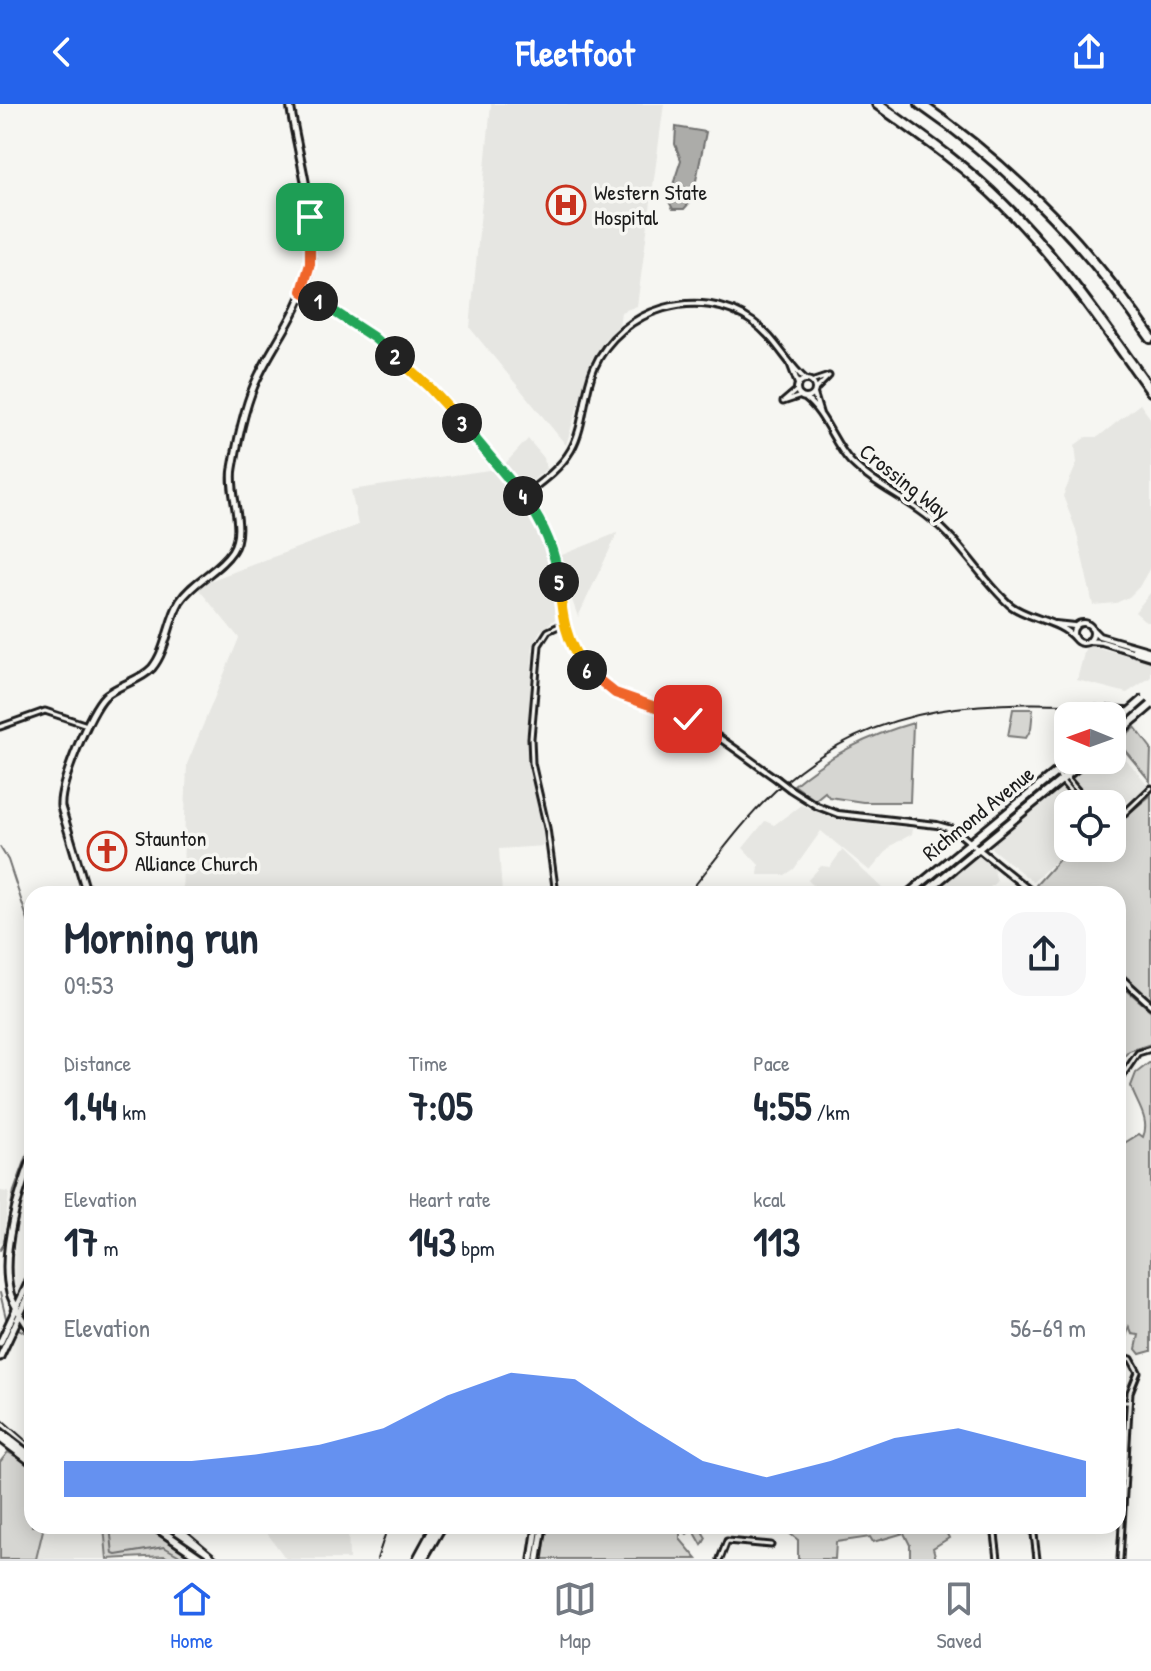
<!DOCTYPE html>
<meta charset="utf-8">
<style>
body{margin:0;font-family:"Patrick Hand",sans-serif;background:#f6f6f7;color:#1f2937;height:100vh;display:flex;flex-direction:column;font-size:30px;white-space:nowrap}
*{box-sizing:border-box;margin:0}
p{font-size:26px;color:#747a83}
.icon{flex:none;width:44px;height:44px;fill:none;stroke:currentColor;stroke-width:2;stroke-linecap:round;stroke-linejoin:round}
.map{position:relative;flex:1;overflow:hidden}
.sheet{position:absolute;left:24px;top:782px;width:1102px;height:648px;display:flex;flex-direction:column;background:#fff;border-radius:24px;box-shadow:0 4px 20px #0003}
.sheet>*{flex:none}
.needle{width:52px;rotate:271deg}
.tools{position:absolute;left:1054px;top:598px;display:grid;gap:16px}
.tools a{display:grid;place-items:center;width:72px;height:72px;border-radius:16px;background:#fff;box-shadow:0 4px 20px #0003;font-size:40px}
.pin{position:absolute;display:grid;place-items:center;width:68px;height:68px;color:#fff;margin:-34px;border-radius:16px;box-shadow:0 4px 12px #0006}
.km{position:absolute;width:40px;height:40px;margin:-20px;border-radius:50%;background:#222;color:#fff;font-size:22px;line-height:40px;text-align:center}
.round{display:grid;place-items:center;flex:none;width:84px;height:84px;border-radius:24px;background:#f6f6f7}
.headline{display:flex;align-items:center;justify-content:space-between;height:136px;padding:0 40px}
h1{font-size:44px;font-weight:700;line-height:60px}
.figures{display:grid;grid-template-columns:repeat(3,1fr);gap:12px;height:136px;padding:8px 40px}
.figures div{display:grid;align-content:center}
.figures b{font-size:40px;font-weight:700}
.figures small{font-size:22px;font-weight:400}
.figures p{font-size:22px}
.chart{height:224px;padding:16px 40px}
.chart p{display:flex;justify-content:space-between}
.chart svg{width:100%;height:144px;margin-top:8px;fill:#2563eb;opacity:.7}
header{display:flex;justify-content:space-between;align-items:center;height:104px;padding:0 40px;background:#2563eb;color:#fff;font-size:36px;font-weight:700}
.dock{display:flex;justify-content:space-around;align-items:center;height:112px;border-top:2px solid #e0e1e3;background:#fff;font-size:22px;color:#747a83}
.dock a{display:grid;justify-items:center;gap:4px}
.dock .on{color:#2563eb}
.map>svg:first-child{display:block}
</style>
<header><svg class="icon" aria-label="back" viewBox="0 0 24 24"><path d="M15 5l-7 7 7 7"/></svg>Fleetfoot<svg class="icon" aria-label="share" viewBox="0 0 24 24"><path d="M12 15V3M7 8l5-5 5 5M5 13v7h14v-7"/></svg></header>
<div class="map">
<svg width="1151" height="1455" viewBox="0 0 1151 1455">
<rect width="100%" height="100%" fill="#f6f6f2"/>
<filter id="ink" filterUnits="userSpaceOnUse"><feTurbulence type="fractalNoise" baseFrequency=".0125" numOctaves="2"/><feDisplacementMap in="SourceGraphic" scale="16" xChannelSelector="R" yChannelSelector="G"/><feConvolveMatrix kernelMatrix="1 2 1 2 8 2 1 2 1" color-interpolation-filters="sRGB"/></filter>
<g filter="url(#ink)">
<!-- built -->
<path fill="#e6e6e2" d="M491,0H664L637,202L621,208L619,221L605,235L592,255L566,341L470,224Z
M1140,300L1151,315V462L1139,483L1129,493L1116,499L1093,501L1076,426L1063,392L1077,359L1075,341L1086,333H1098Z
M528,335L544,354L546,365L526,382L519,373L515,376L503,362Z
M496,365L539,419L536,421L547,450L552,481L555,515L540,527L533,542L527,642L545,742L499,745L502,790H182L187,660L239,534L196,482L358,421L351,386Z
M617,429V430L578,513L557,453Z
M1151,488V519L1144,516L1135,508Z
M1086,541L1151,557V573L1127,589L1077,576Z
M1113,640L1149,682L1112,709V700H1068L1069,744L1033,778L992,745V739L1093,656H1112Z
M801,701L834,715L913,725L912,730L892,741L870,767L821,727L794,765L785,771H758L759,761L743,744L765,717L774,721Z
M842,746L888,790H821L808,776L821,762L830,763Z
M979,752L993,763L997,777L983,790H930Z
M0,1087L9,1088L3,1139L0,1138Z
M44,1422H104L107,1455H36Z
M262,1422H348L349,1455H286Z"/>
<!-- green -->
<path fill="#d6d6d2" stroke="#797977" stroke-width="2" d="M1013,605H1033L1031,625L1026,634L1008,632Z
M913,619L910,698H863L829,693L825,688L815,696L794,681C830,651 867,632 913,619Z
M1135,623L1151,644L1150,677L1118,638Z
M1151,691V897L1118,867V790H1046L1036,781L1064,750L1069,755L1082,744H1112V738L1117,733L1115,726L1116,720Z
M1123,886L1128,887L1151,907V940L1129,947L1118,959V901L1123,895Z
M1149,959H1151V1247L1140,1250L1136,1245L1139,1231L1132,1230L1129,1223L1125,1237L1119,1232L1118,1223V1043L1139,1030L1143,1033C1151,1015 1135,998 1131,982L1136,969Z
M8,1348L32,1361V1422H44L36,1455H0V1358Z
M104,1422H145L169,1435L192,1455H169L165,1452L107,1455Z
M549,1422H699L706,1434L702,1441L693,1425L687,1430L680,1424V1435L697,1455H540L544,1432Z
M780,1422H946L945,1426L949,1434L933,1444L936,1455H910V1441L904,1429L873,1438L870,1433L836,1438L835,1455H798V1436Z"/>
<!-- water -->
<path fill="#acaca9" stroke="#727271" stroke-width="2" d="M676,23L706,28L692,96L684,105H673L668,96L681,56L675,40Z"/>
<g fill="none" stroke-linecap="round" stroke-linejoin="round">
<!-- stream -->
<path stroke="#727271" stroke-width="2" d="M0,743L8,756L32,829
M0,1146L4,1140L14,1087L32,1038
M0,1189L6,1214L9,1217
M17,1224L27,1230L32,1240
M110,1422L113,1450L116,1451L164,1443L185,1455"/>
<defs>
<path id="minor" d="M811,278L829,272
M815,286L829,272
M783,298L797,286
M783,298L801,292
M0,623L45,607L87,621
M1057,667L1066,673L1089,700
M1057,667L1061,676L1081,700
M1112,713L1125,706
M1112,721L1151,684
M1112,729L1114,735
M1067,747L1077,744
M556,790L547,724L532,659L531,634L539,541L548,527L563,520
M1118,978L1138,949L1151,945
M1118,1251L1131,1255L1138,1268L1130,1288L1120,1455
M1118,1298H1129
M994,1422L998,1455
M1033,1422L1037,1455
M720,1455L727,1437L771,1441"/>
<path id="tertiary" d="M303,188C349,215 392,245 429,283C452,306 472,332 493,357C512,379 536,402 547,430C564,474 554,525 585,563C613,598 655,598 692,617C722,633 749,656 777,675
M790,259L798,280
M797 285a9 9 0 1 1 18 0a9 9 0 1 1-18 0Z
M814,290L820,310
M805,294C826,310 833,339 851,358C875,382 906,394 931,415C962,439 981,475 1010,501C1029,516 1060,516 1075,535
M523,392C540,379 560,365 571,346C585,321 583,290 594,264C620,204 700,180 753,218C776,234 786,259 806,276
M1073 529a10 10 0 1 1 20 0a10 10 0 1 1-20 0Z
M1055,520L1074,522
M1091,524L1099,532L1151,547
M1088,537L1102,538L1151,553
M1134,545L1151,549
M790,685L817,702L838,710L937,721L955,726L1034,790
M1118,871L1151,901"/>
<path id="secondary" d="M87,790L61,703C59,681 90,607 105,592C119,580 140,577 152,564C167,546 168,517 180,497C193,477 219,467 232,447C247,424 228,390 233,364C238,334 245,298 259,271C275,238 302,204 309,167C319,112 298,55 290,0
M32,1054C18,1091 0,1150 10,1189C14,1203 24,1216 32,1228
M0,1239L32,1171
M0,1253L32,1185
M532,1455L537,1422
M538,1455L543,1422"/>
<path id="primary" d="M1112,622L1123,613
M1112,634L1137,613
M1112,638L1117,640L1118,629
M908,790L1071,656
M923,790L1086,656
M0,1328L32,1353
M0,1334L32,1358
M154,1422L202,1455
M417,1455L435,1422
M423,1455L442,1422"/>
<path id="motorway" d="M877,0C920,31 964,61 1002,99C1059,155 1104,222 1151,287
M920,0C1012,63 1088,142 1151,234"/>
</defs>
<!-- minor casing -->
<use href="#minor" stroke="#1c1c1c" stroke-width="9"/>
<!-- tertiary casing -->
<use href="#tertiary" stroke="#1c1c1c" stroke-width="10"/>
<!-- secondary casing -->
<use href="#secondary" stroke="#1c1c1c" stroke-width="11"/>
<!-- primary casing -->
<use href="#primary" stroke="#1c1c1c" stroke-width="12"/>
<!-- motorway casing -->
<use href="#motorway" stroke="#1c1c1c" stroke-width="14"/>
<!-- minor -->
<use href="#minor" stroke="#f6f6f2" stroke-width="3"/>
<!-- tertiary -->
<use href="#tertiary" stroke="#f6f6f2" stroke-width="4"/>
<!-- secondary -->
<use href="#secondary" stroke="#f6f6f2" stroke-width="5"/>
<!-- primary -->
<use href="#primary" stroke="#f6f6f2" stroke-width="6"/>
<!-- motorway -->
<use href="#motorway" stroke="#f6f6f2" stroke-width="8"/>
<!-- rail -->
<path stroke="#1c1c1c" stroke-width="2" d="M688,790C716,755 742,718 775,687C887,584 1011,598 1151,603
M0,1314L32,1342
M181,1422L220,1455
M377,1455L388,1422"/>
<defs>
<path id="tertiary-bridge" d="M777,675L790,685"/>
<path id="primary-bridge" d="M1123,613L1145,594
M1137,613L1151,601"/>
</defs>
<!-- tertiary-bridge casing -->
<use href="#tertiary-bridge" stroke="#1c1c1c" stroke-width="10" stroke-linecap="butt"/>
<!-- primary-bridge casing -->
<use href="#primary-bridge" stroke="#1c1c1c" stroke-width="12" stroke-linecap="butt"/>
<!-- tertiary-bridge -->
<use href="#tertiary-bridge" stroke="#f6f6f2" stroke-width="4"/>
<!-- primary-bridge -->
<use href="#primary-bridge" stroke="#f6f6f2" stroke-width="6"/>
</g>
</g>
<g fill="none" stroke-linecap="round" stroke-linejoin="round" filter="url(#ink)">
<defs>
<path id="split-1" d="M310,113V160L302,187L318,197"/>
<path id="split-2" d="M318,197L373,233L395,252"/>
<path id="split-3" d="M395,252L429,283L462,319"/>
<path id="split-4" d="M462,319L523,392"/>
<path id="split-5" d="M523,392C543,418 555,445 559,478"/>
<path id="split-6" d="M559,478C562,511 565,539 587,566"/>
<path id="split-7" d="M587,566L615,589L670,608"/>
<path id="split-8" d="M670,608L688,615"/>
</defs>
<!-- split-1 casing -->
<use href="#split-1" stroke="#fff" stroke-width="16"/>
<!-- split-2 casing -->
<use href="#split-2" stroke="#fff" stroke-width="16"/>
<!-- split-3 casing -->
<use href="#split-3" stroke="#fff" stroke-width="16"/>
<!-- split-4 casing -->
<use href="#split-4" stroke="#fff" stroke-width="16"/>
<!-- split-5 casing -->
<use href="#split-5" stroke="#fff" stroke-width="16"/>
<!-- split-6 casing -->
<use href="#split-6" stroke="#fff" stroke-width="16"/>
<!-- split-7 casing -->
<use href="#split-7" stroke="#fff" stroke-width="16"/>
<!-- split-8 casing -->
<use href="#split-8" stroke="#fff" stroke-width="16"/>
<!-- split-1 -->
<use href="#split-1" stroke="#f0652b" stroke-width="10"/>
<!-- split-2 -->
<use href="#split-2" stroke="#22a559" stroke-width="10"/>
<!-- split-3 -->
<use href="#split-3" stroke="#f5b400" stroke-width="10"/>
<!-- split-4 -->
<use href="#split-4" stroke="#22a559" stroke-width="10"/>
<!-- split-5 -->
<use href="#split-5" stroke="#22a559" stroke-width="10"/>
<!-- split-6 -->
<use href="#split-6" stroke="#f5b400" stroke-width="10"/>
<!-- split-7 -->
<use href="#split-7" stroke="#f0652b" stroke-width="10"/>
<!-- split-8 -->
<use href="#split-8" stroke="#f5b400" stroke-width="10"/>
</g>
<!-- icons -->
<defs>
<symbol id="hospital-ring" viewBox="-11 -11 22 22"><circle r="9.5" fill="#f6f6f2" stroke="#c8321e" stroke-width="1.5"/><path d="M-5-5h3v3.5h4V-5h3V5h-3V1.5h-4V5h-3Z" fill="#c8321e"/></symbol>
<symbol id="church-ring" viewBox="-11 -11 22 22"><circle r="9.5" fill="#f6f6f2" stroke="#c8321e" stroke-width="1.5"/><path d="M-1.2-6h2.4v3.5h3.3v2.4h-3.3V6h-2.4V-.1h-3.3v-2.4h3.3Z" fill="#c8321e"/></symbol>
</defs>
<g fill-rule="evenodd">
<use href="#hospital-ring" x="544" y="79" width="44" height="44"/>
<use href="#church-ring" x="85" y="725" width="44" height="44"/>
</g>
<g text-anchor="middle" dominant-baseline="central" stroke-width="7" stroke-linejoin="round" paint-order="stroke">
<!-- poi labels -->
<g font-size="22" fill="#1c1c1c" stroke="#f6f6f2" text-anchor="start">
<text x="594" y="88">Western State<tspan x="594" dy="25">Hospital</tspan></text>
<text x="135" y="734">Staunton<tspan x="135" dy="25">Alliance Church</tspan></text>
</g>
<!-- street labels -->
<g font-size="22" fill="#1c1c1c" stroke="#f6f6f2">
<text transform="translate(905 377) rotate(38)">Crossing Way</text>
<text transform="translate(978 709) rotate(-39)">Richmond Avenue</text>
</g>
</g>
</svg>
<div class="tools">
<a><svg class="needle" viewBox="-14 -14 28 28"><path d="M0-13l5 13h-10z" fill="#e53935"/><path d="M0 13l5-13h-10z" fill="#747a83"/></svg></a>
<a><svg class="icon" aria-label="locate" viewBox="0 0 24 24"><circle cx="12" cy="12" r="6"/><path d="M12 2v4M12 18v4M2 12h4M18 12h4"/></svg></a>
</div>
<div class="pin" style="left:310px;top:113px;background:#1e9e55"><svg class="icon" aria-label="arrive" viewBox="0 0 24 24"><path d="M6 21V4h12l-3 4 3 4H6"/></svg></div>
<div class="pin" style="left:688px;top:615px;background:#d93025"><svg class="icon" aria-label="check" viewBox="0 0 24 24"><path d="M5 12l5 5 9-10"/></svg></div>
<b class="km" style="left:318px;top:197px">1</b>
<b class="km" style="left:395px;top:252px">2</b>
<b class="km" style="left:462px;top:319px">3</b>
<b class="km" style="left:523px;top:392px">4</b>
<b class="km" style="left:559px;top:478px">5</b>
<b class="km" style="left:587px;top:566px">6</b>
<section class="sheet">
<div class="headline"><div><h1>Morning run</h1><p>09:53</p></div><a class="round"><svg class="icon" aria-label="share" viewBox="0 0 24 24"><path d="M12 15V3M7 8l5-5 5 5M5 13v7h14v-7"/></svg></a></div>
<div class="figures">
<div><p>Distance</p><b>1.44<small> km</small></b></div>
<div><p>Time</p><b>7:05</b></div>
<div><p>Pace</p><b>4:55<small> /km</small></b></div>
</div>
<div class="figures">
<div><p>Elevation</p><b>17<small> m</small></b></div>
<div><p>Heart rate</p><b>143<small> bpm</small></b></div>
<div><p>kcal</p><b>113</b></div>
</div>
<div class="chart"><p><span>Elevation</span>56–69 m</p>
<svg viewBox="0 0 160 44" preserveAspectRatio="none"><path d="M0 44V33L10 33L20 33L30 31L40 28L50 23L60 13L70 6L80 8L90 21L100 33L110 38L120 33L130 26L140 23L150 28L160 33V44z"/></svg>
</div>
</section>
</div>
<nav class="dock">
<a class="on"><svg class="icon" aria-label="home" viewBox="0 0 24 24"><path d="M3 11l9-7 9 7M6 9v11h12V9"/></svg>Home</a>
<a><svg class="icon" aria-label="map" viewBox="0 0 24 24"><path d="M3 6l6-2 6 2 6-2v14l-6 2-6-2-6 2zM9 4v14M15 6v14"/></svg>Map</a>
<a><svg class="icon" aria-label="saved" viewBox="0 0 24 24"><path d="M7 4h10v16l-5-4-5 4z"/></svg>Saved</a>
</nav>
